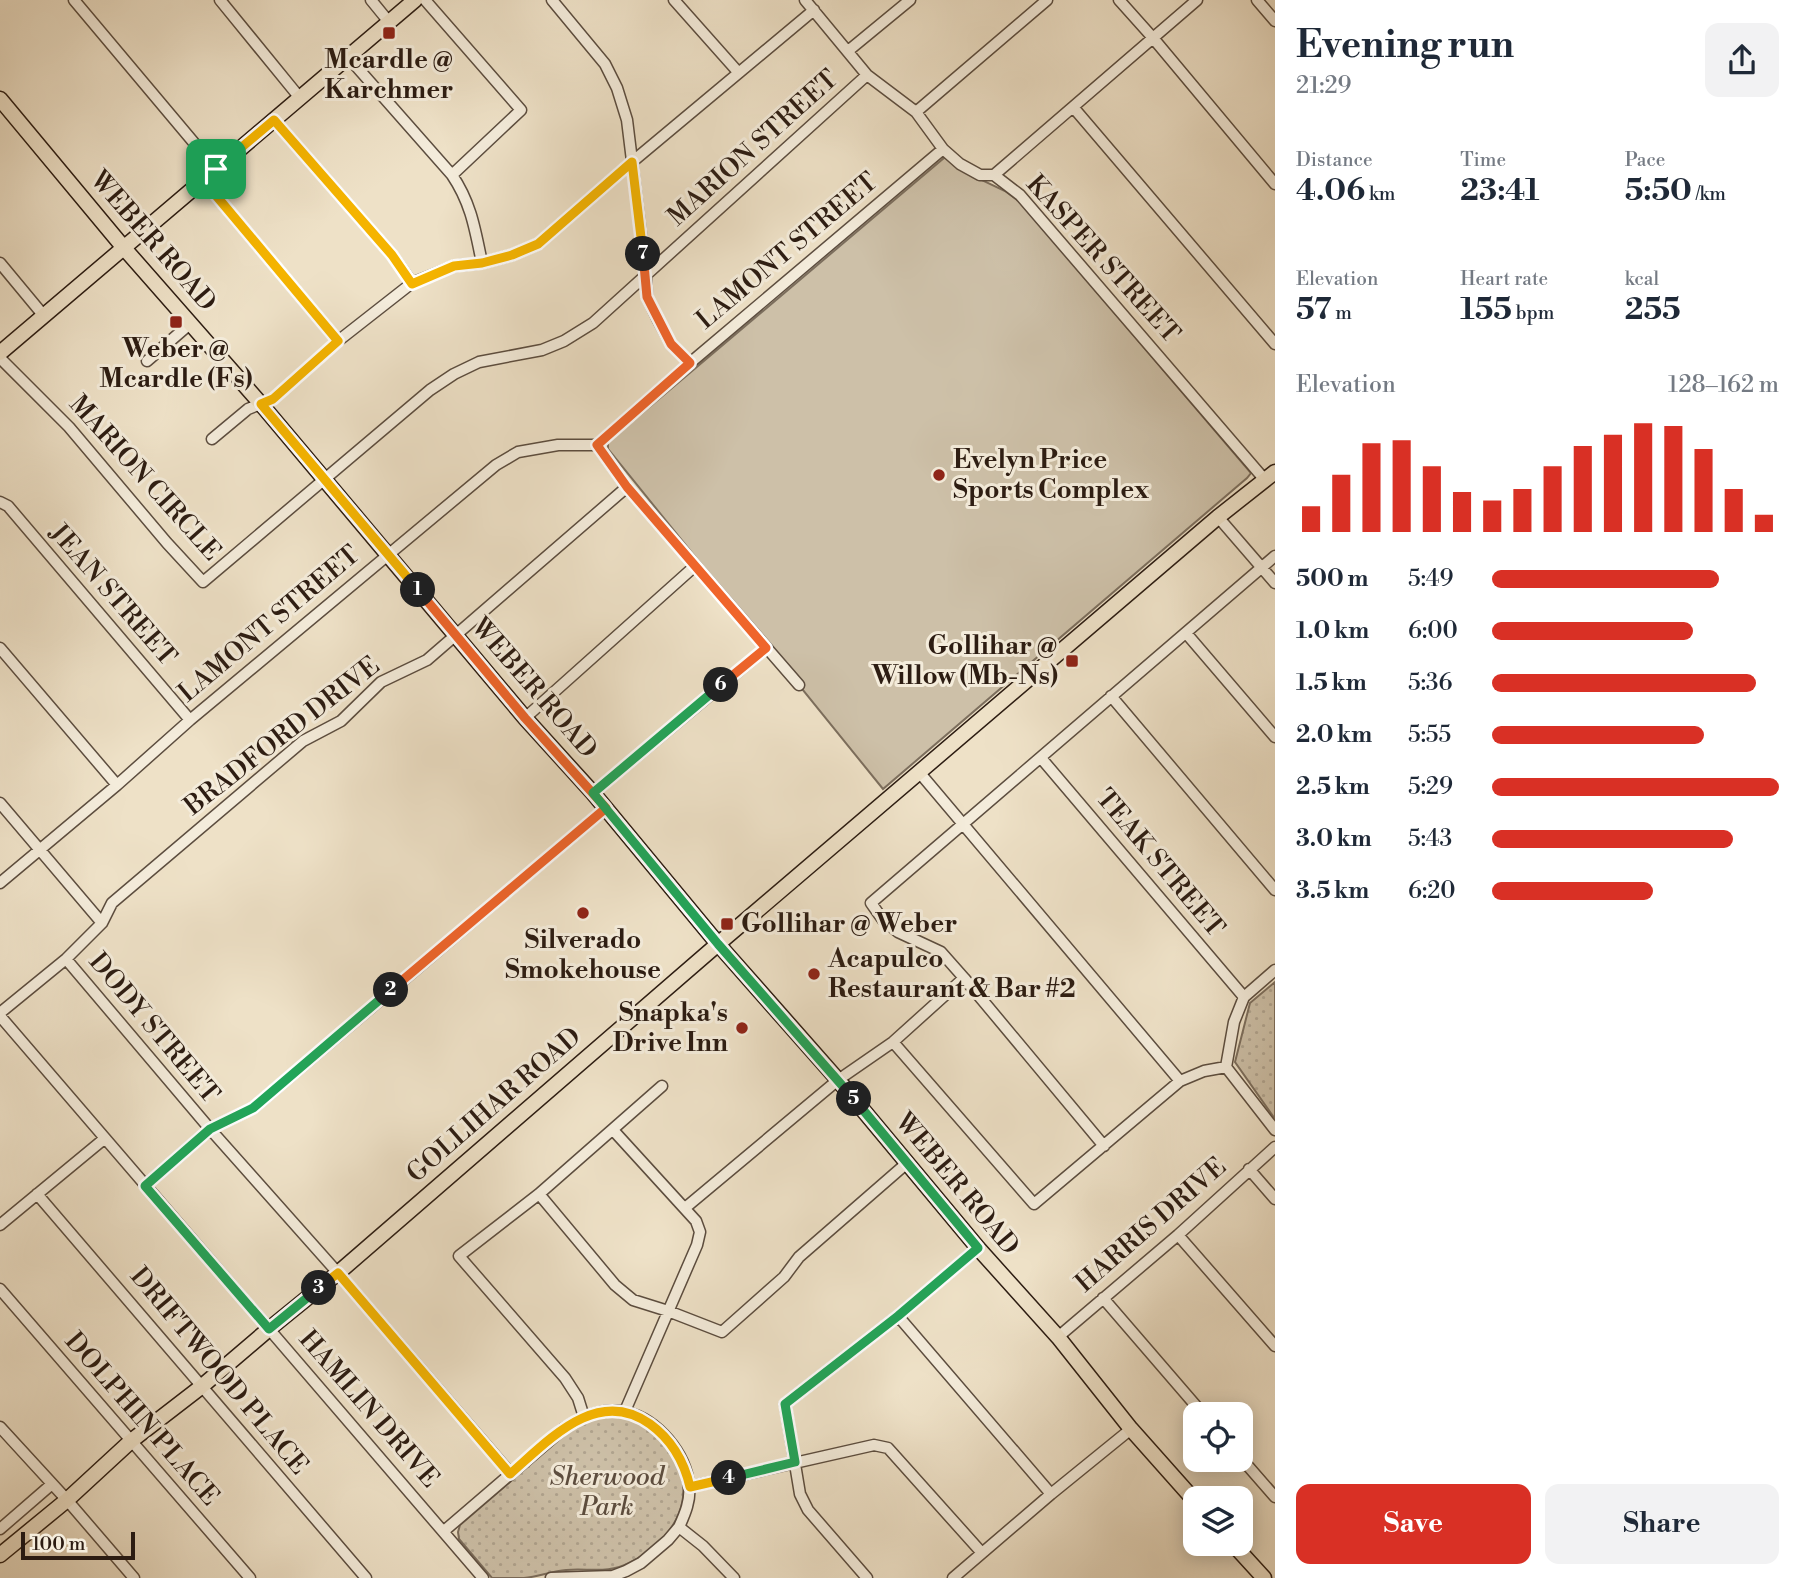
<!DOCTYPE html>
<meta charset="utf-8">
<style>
body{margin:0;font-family:"Libre Bodoni",serif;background:#f2f2f3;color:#1f2937;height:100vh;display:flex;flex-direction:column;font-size:26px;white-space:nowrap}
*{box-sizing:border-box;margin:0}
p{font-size:23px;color:#747a83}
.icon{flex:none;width:38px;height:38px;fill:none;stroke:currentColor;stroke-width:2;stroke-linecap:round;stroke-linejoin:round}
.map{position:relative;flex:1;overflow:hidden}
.sheet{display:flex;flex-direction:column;background:#fff;width:525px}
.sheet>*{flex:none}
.controls{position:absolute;left:1183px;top:1402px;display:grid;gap:14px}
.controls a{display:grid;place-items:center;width:70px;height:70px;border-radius:14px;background:#fff;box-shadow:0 4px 18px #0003;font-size:35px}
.scale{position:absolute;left:21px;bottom:18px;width:114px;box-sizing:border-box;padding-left:7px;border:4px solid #2c1c12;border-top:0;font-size:19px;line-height:24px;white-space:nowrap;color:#2c1c12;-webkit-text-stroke:5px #f4ecdb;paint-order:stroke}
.pin{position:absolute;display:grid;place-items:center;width:60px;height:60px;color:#fff;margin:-30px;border-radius:14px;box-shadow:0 4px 10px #0006}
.km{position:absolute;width:35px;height:35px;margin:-18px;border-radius:50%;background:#222;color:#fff;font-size:19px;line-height:35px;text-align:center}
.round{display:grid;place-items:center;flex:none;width:74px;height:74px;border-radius:14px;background:#f2f2f3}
.head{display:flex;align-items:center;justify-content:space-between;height:119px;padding:0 21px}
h1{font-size:38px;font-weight:700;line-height:52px}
.metrics{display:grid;grid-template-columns:repeat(3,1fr);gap:10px;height:119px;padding:7px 21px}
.metrics div{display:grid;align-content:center}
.metrics b{font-size:30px;font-weight:700}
.metrics small{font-size:19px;font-weight:400}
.metrics p{font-size:19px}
.chart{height:196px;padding:14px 21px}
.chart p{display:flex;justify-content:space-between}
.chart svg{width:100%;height:126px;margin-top:7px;stroke:#d93025;stroke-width:6}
.action{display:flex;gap:14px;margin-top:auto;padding:14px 21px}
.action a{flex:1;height:80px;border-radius:14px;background:#d93025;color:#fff;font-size:28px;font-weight:700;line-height:80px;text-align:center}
.action a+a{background:#f2f2f3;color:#1f2937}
ul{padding:0 21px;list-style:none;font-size:23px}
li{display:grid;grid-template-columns:112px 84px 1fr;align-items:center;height:52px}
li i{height:18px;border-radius:9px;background:#d93025}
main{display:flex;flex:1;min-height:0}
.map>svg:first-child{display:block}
</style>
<main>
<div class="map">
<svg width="1275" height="1578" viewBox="0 0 1275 1578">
<defs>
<pattern id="green-dots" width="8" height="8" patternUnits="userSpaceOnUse" patternTransform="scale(1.75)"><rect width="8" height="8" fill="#cdc0a8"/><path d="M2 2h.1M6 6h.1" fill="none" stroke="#b0a490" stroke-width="1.8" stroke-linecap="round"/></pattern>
</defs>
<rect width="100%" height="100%" fill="#eee1c7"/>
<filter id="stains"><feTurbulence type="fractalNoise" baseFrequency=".00286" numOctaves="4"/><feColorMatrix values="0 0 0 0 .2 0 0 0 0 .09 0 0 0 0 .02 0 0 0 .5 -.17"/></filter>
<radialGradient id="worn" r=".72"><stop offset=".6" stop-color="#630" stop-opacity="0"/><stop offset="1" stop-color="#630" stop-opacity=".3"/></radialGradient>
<!-- green -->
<path fill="url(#green-dots)" stroke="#7c6e5d" stroke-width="2" d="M1275,982V1119L1235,1062L1250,1003Z
M612,1415C638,1420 650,1426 666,1446C703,1492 676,1540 629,1563C609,1574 588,1568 566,1570C552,1571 538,1577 524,1578C514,1578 503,1578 492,1578L459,1539L458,1532L460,1525L568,1432C584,1421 593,1417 612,1415Z"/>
<!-- pitch -->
<path fill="#cdc0a8" stroke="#7c6e5d" stroke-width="2" d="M944,158H947L969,174L1005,191L1020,202L1251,473L1247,478L883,789L608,449V442Z"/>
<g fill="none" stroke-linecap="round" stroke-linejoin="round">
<defs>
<path id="minor" d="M74,0L216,169
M220,0L300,98
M371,0L389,22
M425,0L521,110L452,175
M552,0L605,64L617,88L627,120L646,275L647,297L658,320L671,344L690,363
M674,0L738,72
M805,0L867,75L916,112L943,149L960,164L980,175H994L1020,195L1265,480
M1119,0L1153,38L1275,184
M1257,0L1275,21
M848,51L910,0
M348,57L452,175C471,203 475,229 482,263
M1073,107L1275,344
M916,112L1047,0
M274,120L392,255L412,283
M994,175L1197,0
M203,180L338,341
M0,263L44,316
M0,358L69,427L167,543L203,582L430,390L454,374L479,362L542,350L564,341L593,323L867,75
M147,361L191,323
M212,439L248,409L273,399L338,341L412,283L454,266L482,263L512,255L538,244L632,162L814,10
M597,445L627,487L799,685
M0,502L8,506L190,720
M1218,517L1275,583
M1186,633L1275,737
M0,648L117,785
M1111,696L1275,890
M525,718L695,566
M1041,758L1244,997
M919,772L1180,1081
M593,793L766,648
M0,803L102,923
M0,883L117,785L190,720L496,465L518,452L558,445H597L690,363L943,149
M66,959L210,1129L338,1273L510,1473
M0,1013L66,959L102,923L112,903L303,741L341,721L381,682L427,660L627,487
M0,1016L483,1578
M893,1042L1034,1204L1180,1081L1204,1071L1226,1067L1234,1022L1244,997L1275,970
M1226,1067L1275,1130
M662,1086L539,1194L459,1256L565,1378L578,1398L584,1417C598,1412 611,1408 626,1412C658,1419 686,1454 689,1485C691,1500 685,1514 679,1527L703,1546L734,1578
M613,1130L696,1221L700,1232L697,1245L625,1411
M1104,1146L964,978L941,952L898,932L883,920L871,903L1275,556
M1249,1169L1275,1199
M145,1186L210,1129L253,1108L606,808
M37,1194L366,1578
M539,1194L615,1285L633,1300L668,1311L722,1332L784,1277L799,1257L907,1163
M685,1208L838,1080L893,1042L964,978
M0,1225L104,1139
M1178,1235L1275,1346
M0,1289L250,1578
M1103,1298L1203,1414
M898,1316L1051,1494
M1058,1337L1178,1235L1275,1147
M0,1427L67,1500L134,1578
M1241,1458L1275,1497
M689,1487L874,1445L888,1448L982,1553
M0,1529L52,1484
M444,1531L563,1429L584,1417
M551,1578L613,1576L626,1571L641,1563L668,1540L679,1527
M867,1578L808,1510L800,1494L785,1404L898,1316L978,1248
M953,1578L1051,1494L1131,1429"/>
<path id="major" d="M0,99L124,248L261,404L525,718L593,793L718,944L838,1080L978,1248L1058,1337L1131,1429L1195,1501
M0,353L415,0
M1233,1544L1264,1578
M0,1555L67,1500L131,1441L201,1387L269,1329L338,1273L718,944L1218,517L1275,472"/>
</defs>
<!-- minor casing -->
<use href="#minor" stroke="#5c4d3f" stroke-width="13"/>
<!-- major casing -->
<use href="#major" stroke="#2c1c12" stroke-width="17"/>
<!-- minor -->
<use href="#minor" stroke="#f4ecdb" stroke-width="10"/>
<!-- major -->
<use href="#major" stroke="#eee1c7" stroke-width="14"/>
</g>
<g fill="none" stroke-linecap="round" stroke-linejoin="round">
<defs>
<path id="split-1" d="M216,169L203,180L338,341L273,399L261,404L418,590"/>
<path id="split-2" d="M391,990L606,808L525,718L418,590"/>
<path id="split-3" d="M319,1288L269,1329L145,1186L210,1129L253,1108L391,990"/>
<path id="split-4" d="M319,1288L338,1273L510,1474C549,1440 597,1386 650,1424C672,1440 684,1461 690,1487L729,1478"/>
<path id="split-5" d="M729,1478L795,1462L785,1404L898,1316L978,1248L854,1099"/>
<path id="split-6" d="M721,685L593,793L718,944L854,1099"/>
<path id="split-7" d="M643,254L647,297L671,344L690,363L597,445L627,487L766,648L721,685"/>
<path id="split-8" d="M216,169L274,120L392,255L412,284L454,266L482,263L512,255L538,244L632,162L643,254"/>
</defs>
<!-- split-1 casing -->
<use href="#split-1" stroke="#fff" stroke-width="14"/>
<!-- split-2 casing -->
<use href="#split-2" stroke="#fff" stroke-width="14"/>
<!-- split-3 casing -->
<use href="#split-3" stroke="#fff" stroke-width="14"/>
<!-- split-4 casing -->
<use href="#split-4" stroke="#fff" stroke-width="14"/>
<!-- split-5 casing -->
<use href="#split-5" stroke="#fff" stroke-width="14"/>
<!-- split-6 casing -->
<use href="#split-6" stroke="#fff" stroke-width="14"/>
<!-- split-7 casing -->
<use href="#split-7" stroke="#fff" stroke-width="14"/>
<!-- split-8 casing -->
<use href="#split-8" stroke="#fff" stroke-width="14"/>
<!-- split-1 -->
<use href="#split-1" stroke="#f5b400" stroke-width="9"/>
<!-- split-2 -->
<use href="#split-2" stroke="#f0652b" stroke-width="9"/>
<!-- split-3 -->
<use href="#split-3" stroke="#22a559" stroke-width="9"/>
<!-- split-4 -->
<use href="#split-4" stroke="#f5b400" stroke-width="9"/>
<!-- split-5 -->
<use href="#split-5" stroke="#22a559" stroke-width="9"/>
<!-- split-6 -->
<use href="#split-6" stroke="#22a559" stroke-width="9"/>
<!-- split-7 -->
<use href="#split-7" stroke="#f0652b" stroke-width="9"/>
<!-- split-8 -->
<use href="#split-8" stroke="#f5b400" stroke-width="9"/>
</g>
<!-- markers -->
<g fill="#8f2418" stroke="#f4ecdb" stroke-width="2.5">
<rect x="382" y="26" width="14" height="14" rx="3.5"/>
<rect x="169" y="315" width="14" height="14" rx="3.5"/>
<circle cx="939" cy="475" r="7"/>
<rect x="1065" y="654" width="14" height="14" rx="3.5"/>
<circle cx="583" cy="913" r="7"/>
<rect x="720" y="917" width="14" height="14" rx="3.5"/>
<circle cx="814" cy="974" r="7"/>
<circle cx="742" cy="1028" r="7"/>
</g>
<g text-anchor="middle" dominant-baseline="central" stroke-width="6" stroke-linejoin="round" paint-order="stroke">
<!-- poi labels -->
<g font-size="26" font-weight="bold" fill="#2c1c12" stroke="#f4ecdb">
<text x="389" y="60">Mcardle @<tspan x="389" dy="30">Karchmer</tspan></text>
<text x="176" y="349">Weber @<tspan x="176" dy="30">Mcardle (Fs)</tspan></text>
<text x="953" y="460" text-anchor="start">Evelyn Price<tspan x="953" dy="30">Sports Complex</tspan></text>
<text x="1058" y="646" text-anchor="end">Gollihar @<tspan x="1058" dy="30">Willow (Mb-Ns)</tspan></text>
<text x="741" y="924" text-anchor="start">Gollihar @ Weber</text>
<text x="583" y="940">Silverado<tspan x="583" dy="30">Smokehouse</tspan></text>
<text x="828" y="959" text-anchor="start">Acapulco<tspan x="828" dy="30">Restaurant &amp; Bar #2</tspan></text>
<text x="728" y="1013" text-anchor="end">Snapka's<tspan x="728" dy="30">Drive Inn</tspan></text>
</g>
<!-- street labels -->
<g font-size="26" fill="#2c1c12" stroke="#f4ecdb">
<text transform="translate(753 148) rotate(-42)">MARION STREET</text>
<text transform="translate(153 241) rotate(49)">WEBER ROAD</text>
<text transform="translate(787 251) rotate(-40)">LAMONT STREET</text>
<text transform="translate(1103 259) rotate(48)">KASPER STREET</text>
<text transform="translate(145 478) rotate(48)">MARION CIRCLE</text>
<text transform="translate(113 595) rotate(49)">JEAN STREET</text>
<text transform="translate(269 624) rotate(-40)">LAMONT STREET</text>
<text transform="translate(534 688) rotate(49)">WEBER ROAD</text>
<text transform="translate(282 736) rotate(-38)">BRADFORD DRIVE</text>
<text transform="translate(1160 863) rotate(50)">TEAK STREET</text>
<text transform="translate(154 1028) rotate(50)">DODY STREET</text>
<text transform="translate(494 1105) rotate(-41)">GOLLIHAR ROAD</text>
<text transform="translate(957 1184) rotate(50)">WEBER ROAD</text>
<text transform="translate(1151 1225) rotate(-41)">HARRIS DRIVE</text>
<text transform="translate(219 1371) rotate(50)">DRIFTWOOD PLACE</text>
<text transform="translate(369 1409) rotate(49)">HAMLIN DRIVE</text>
<text transform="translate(142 1419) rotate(49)">DOLPHIN PLACE</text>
</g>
<!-- park labels -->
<g font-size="26" font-style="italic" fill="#5c4d3f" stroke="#f4ecdb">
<text x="607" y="1477">Sherwood<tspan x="607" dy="30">Park</tspan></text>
</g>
</g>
<rect width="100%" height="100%" filter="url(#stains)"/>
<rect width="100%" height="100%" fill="url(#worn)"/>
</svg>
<div class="controls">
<a><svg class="icon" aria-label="locate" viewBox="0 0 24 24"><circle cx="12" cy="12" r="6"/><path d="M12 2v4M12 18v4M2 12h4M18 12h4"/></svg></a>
<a><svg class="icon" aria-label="layers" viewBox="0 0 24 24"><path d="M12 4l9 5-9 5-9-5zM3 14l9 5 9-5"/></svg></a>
</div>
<div class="scale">100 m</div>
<div class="pin" style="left:216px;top:169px;background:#1e9e55"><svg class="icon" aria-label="arrive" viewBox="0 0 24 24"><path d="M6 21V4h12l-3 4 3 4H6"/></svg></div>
<b class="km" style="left:418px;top:590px">1</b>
<b class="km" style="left:391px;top:990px">2</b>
<b class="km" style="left:319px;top:1288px">3</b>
<b class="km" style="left:729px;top:1478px">4</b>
<b class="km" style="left:854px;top:1099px">5</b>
<b class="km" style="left:721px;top:685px">6</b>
<b class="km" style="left:643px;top:254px">7</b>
</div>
<section class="sheet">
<div class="head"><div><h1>Evening run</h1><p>21:29</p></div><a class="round"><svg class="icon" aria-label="share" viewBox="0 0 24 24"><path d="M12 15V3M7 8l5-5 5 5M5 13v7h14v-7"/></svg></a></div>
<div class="metrics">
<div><p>Distance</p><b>4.06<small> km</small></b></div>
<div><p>Time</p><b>23:41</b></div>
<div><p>Pace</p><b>5:50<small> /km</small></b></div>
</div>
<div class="metrics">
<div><p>Elevation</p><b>57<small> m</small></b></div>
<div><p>Heart rate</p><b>155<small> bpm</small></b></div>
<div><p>kcal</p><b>255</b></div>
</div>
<div class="chart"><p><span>Elevation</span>128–162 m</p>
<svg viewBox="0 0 160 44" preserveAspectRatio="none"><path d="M5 44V35M15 44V24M25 44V13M35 44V12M45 44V21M55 44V30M65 44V33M75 44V29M85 44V21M95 44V14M105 44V10M115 44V6M125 44V7M135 44V15M145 44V29M155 44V38"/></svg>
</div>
<ul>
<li><b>500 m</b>5:49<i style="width:79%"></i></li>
<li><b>1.0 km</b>6:00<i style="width:70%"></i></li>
<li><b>1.5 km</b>5:36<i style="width:92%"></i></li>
<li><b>2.0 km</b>5:55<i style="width:74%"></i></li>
<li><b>2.5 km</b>5:29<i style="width:100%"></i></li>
<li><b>3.0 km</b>5:43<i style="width:84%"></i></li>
<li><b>3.5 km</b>6:20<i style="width:56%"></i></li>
</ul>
<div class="action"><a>Save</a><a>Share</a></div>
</section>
</main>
